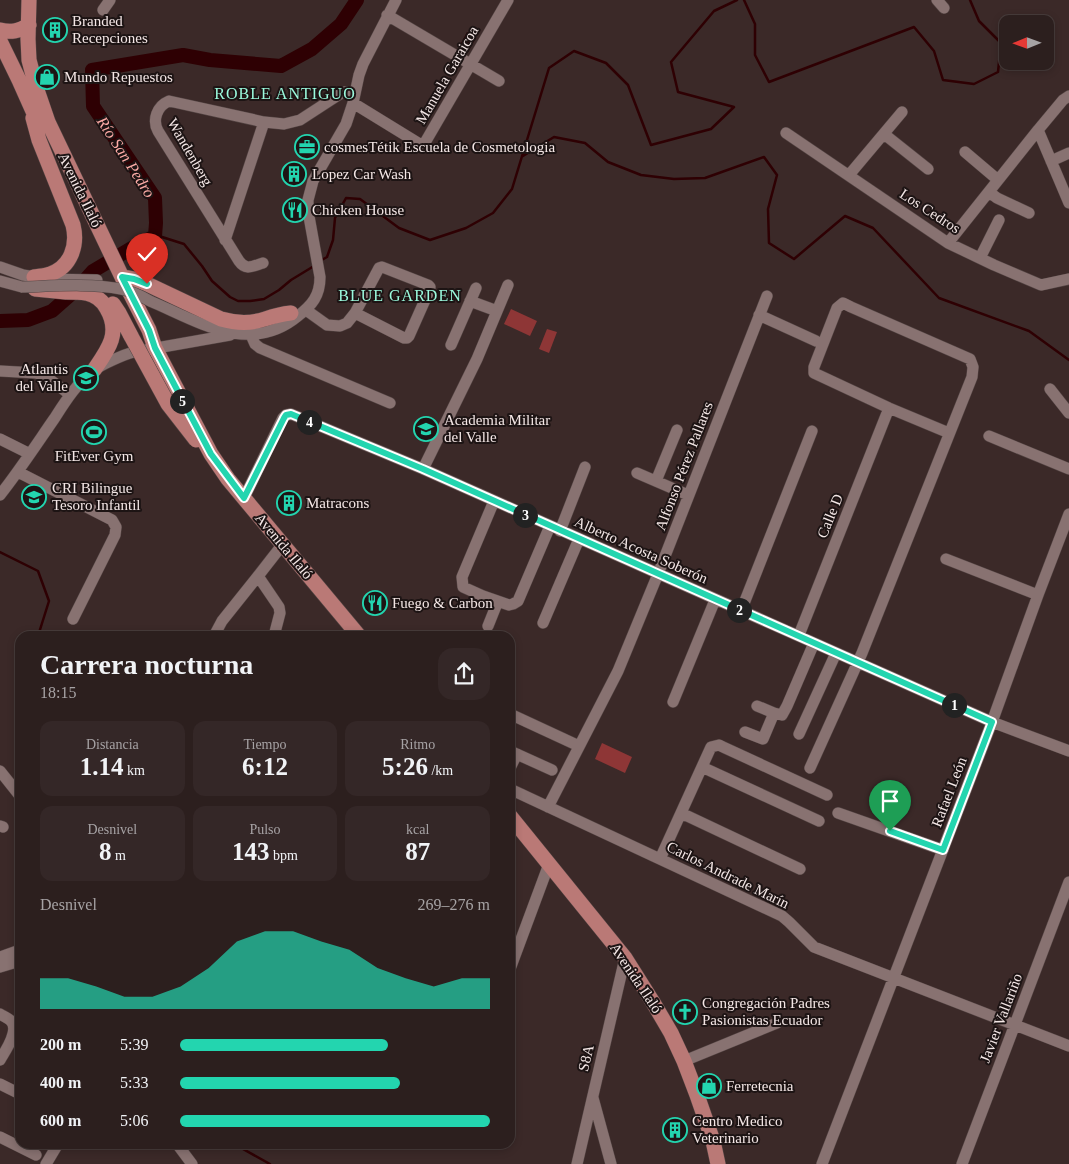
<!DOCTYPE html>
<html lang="es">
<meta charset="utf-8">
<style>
body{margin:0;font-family:"Times New Roman",serif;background:#342727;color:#f1f3f6;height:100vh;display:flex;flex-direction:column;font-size:19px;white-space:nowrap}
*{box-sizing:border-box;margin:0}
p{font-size:16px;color:#a6a2a4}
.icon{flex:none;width:28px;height:28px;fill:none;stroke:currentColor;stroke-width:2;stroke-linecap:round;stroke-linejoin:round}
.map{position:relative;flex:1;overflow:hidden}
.sheet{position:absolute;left:15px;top:631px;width:500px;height:518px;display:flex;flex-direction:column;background:#2c1f1e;border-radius:15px;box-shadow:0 2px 8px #0003,0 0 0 1px #483d3c}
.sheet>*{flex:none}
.needle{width:32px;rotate:269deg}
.tools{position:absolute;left:999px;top:15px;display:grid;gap:10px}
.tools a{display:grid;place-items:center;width:55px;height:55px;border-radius:10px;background:#2c1f1e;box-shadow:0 2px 8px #0003,0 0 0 1px #483d3c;font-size:25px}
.pin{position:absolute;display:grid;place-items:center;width:42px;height:42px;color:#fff;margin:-51px -21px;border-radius:50% 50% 50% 0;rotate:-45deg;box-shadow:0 0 5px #0007}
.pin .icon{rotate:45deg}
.km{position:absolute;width:25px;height:25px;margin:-12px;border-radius:50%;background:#222;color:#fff;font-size:14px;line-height:25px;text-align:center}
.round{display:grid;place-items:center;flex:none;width:52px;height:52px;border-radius:15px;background:#342727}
.overview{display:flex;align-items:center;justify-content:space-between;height:85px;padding:0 25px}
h1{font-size:28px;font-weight:700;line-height:38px}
.metrics{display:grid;grid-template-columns:repeat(3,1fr);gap:8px;height:85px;padding:5px 25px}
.metrics div{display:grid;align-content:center;border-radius:12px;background:#342727;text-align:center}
.metrics b{font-size:25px;font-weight:700}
.metrics small{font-size:14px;font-weight:400}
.metrics p{font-size:14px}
.chart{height:140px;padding:10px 25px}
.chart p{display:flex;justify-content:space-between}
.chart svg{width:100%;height:90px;margin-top:5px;fill:#23d5af;opacity:.7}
ul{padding:0 25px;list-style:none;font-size:16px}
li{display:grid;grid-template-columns:80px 60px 1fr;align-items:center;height:38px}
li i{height:12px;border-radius:6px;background:#23d5af}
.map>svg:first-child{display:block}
</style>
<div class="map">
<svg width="1069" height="1164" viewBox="0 0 1069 1164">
<rect width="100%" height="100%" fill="#3b2928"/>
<!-- green -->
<path fill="#8e3636" d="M511,309L537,321L530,336L504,324Z
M547,329L557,332L549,353L539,349Z
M602,743L632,757L625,773L595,759Z"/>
<!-- water -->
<path fill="#2e0003" d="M467,32L476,38L468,52L461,48L462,46L460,45Z"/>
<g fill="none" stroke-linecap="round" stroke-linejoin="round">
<!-- stream -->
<path stroke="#2e0003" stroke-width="2.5" d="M744,0L755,24V55L769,82L914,27L934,51L943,80L974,84L998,72L1001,43L979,21L970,0
M523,156L554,137L585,143L608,162L641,175L674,179L705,178L764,157L777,175L768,209L769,243L794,259L845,216L873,228L939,298L1029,331L1069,360
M162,237L184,244L202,266L212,281L230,297L238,301H250L264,299L279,290L291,280L314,266
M320,261L327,257L333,240L335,218L346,198L360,199L399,228L430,240L466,228L493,213L512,189L549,68L574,51L606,63L628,85L651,145L711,129L734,107L678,92L671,62L714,11L737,0
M0,552L38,571L49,601L38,636
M234,1144L270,1164"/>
<!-- river -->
<path stroke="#2e0003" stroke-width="14" d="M0,321L28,320L52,311L77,289L93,271L130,249L155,236L156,223L155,198L93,106L92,70L183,55L210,60L281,66L312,49L341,24L357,0"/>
<defs>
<path id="minor" d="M937,0L944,8
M103,10L110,0
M387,15L499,81
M353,103L423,146L508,0
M1038,130L1069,203
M786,133L948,243L994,265L1041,285L1069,279
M884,134L928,169
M965,152L998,180
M1051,161L1069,153
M849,175L902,112
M989,192L997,198L1029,213
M225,240L264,122
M948,243L1038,130L1063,100L1069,96
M980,258L999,220
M263,263C253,266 246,271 239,261L158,131C152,120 157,106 169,101L264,122L284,124L300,120L343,92H355
M0,267L23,275L47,279L97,280
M0,281L22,287
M150,301C197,321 250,356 298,316C312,305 320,296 320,277L308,211V200L313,181L346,124L353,103L359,75L363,64L396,0
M470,301L497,311
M306,310L327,325L340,326L347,323L355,313L379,268L382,267L428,285L430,287L429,291L409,336L407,338H404L355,313
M759,315L816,341
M251,335L255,344L260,348L390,403
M451,345L476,288
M0,371L36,373L45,376L64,390L70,395
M1050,389L1069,413
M989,436L1069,469
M0,439L30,454
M423,469L477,359L508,285
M18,472L112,520L116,527L115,535L73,619
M637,473L688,495
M656,481L677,430
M0,495C19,471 36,445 54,419C65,402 76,384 93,371C102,364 123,355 134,352L230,335
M244,498L283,418L286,415L291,414L423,469L992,722L1069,751
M494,501L462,577L463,587L483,596L509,605L513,604L518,601L550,526
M560,531L585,467
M946,559L1038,595
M258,576L283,544
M741,611L812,431
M543,623L579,539
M488,626L498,601
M799,635L889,408
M214,636L222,621L258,576L279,607L280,613L274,636
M673,702L715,600
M757,706L774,713L782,715L787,706L814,643
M510,714L579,746
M745,732L763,739L774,713
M799,734L836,653
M510,751L552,770
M702,767L819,821
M510,768L517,754
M810,768L862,653L972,377L973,367L970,359L851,307L843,303L837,308L814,367V373L889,408L949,433
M0,771L20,796
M510,789L782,916L789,922L814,947L1069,1046
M548,807L618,671L658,574L767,296
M681,813L800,869
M838,813L943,850
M0,826L3,827
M660,859L711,747L719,745L723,747L827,795
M0,957L20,950
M0,967L20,961
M510,969L549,864
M0,1014C3,1016 8,1018 11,1021C20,1031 5,1051 0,1060
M684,1061L777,1023
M0,1084L20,1094
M593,1098L611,1164
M0,1137L36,1155
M177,1144L192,1164
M46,1164L58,1144
M577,1164L625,958
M822,1164L992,722L1038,595L1069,514
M962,1164L1069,882"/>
<path id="major" d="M29,0L28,39L29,60L37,90L48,122L122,277L149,330L155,348L211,454L228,479L359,636
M0,30C11,33 19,31 29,25
M0,41L19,80L40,127
M33,118L39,140L73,225C78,245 71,267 50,274C45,276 40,276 34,277
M122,277L134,279L147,284L221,319C235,323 250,324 265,319C274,316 281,314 291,313
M35,289C46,290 56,291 66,292C73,292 80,292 86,293C95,295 103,301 107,309C121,333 108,350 94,370
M113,304L119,313L131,336
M510,816L625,958L654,1004L671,1033L684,1061L697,1095L713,1141L718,1164"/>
</defs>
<!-- minor casing -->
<use href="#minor" stroke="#544544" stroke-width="12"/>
<!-- major casing -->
<use href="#major" stroke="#544544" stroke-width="16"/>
<!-- minor -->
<use href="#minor" stroke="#887271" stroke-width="11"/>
<!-- major -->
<use href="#major" stroke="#ba7976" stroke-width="15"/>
<defs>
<path id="minor-bridge" d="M22,287C53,286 91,283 121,289C131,291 141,296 150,301"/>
<path id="major-bridge" d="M131,336L168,404L196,440"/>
</defs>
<!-- minor-bridge casing -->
<use href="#minor-bridge" stroke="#544544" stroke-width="12" stroke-linecap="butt"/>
<!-- major-bridge casing -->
<use href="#major-bridge" stroke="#544544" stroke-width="16" stroke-linecap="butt"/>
<!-- minor-bridge -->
<use href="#minor-bridge" stroke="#887271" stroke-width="11"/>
<!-- major-bridge -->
<use href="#major-bridge" stroke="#ba7976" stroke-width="15"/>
</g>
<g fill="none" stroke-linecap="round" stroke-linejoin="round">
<defs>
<path id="route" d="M147,284L134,279L122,277L149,330L155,348L211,454L244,498L284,418L286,415L291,414L423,469L992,722L943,850L890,831"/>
</defs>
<!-- route casing -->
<use href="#route" stroke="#fff" stroke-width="10"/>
<!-- route -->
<use href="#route" stroke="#23d5af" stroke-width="6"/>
</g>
<!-- icons -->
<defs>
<symbol id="building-ring" viewBox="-11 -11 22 22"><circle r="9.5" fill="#1d1414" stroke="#23d5af" stroke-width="1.5"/><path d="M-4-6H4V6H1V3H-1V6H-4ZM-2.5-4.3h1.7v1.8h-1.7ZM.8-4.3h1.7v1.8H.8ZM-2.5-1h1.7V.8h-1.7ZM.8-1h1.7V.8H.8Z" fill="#23d5af"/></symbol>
<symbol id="shop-ring" viewBox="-11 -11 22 22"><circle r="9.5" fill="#1d1414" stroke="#23d5af" stroke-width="1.5"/><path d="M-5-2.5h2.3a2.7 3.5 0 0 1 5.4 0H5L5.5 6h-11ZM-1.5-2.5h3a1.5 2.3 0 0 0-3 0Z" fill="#23d5af"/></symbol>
<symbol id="office-ring" viewBox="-11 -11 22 22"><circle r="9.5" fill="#1d1414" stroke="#23d5af" stroke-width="1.5"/><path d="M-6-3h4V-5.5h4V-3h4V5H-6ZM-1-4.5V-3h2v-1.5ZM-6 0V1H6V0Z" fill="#23d5af"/></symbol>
<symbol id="restaurant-ring" viewBox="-11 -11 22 22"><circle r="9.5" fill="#1d1414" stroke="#23d5af" stroke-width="1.5"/><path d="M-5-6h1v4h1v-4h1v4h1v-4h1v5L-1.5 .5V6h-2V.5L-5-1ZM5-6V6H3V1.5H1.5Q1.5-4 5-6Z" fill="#23d5af"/></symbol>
<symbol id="university-ring" viewBox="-11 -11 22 22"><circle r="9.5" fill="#1d1414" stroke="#23d5af" stroke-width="1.5"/><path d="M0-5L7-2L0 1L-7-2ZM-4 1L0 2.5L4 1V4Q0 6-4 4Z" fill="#23d5af"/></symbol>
<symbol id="school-ring" viewBox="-11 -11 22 22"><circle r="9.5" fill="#1d1414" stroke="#23d5af" stroke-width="1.5"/><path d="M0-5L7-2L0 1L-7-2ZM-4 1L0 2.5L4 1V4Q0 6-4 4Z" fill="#23d5af"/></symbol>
<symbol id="stadium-ring" viewBox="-11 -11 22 22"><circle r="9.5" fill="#1d1414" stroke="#23d5af" stroke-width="1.5"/><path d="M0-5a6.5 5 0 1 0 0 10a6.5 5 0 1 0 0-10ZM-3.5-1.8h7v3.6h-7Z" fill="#23d5af"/></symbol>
<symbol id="church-ring" viewBox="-11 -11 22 22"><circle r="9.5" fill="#1d1414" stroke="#23d5af" stroke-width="1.5"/><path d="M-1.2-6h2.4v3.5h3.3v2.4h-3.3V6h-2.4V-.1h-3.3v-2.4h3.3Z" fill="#23d5af"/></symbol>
</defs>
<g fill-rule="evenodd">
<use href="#building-ring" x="41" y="16" width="28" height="28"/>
<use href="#shop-ring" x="33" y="63" width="28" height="28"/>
<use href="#office-ring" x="293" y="133" width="28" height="28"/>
<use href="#building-ring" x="280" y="160" width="28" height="28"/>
<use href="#restaurant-ring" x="281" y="196" width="28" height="28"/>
<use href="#university-ring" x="72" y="364" width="28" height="28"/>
<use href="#school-ring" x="412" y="415" width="28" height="28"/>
<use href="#stadium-ring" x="80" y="418" width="28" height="28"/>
<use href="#school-ring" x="20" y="483" width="28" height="28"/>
<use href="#building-ring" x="275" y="489" width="28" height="28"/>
<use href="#restaurant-ring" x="361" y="589" width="28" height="28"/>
<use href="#church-ring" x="671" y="998" width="28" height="28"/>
<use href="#shop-ring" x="695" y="1072" width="28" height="28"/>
<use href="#building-ring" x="661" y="1116" width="28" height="28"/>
</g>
<g text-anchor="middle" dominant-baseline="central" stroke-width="4" stroke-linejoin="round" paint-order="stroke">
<!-- poi labels -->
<g font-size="15" fill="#f4e7e6" stroke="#1d1414" text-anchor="start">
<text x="72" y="21">Branded<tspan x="72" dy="17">Recepciones</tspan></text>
<text x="64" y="77">Mundo Repuestos</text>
<text x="324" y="147">cosmesTétik Escuela de Cosmetologia</text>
<text x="312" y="174">Lopez Car Wash</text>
<text x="312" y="210">Chicken House</text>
<text x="68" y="369" text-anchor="end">Atlantis<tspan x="68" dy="17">del Valle</tspan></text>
<text x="444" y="420">Academia Militar<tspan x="444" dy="17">del Valle</tspan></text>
<text x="94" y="456" text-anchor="middle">FitEver Gym</text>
<text x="52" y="488">CRI Bilingue<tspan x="52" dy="17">Tesoro Infantil</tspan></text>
<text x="306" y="503">Matracons</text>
<text x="392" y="603">Fuego &amp; Carbon</text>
<text x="702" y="1003">Congregación Padres<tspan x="702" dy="17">Pasionistas Ecuador</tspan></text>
<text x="726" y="1086">Ferretecnia</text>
<text x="692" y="1121">Centro Medico<tspan x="692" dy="17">Veterinario</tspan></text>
</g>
<!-- street labels -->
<g font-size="15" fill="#f4e7e6" stroke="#1d1414">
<text transform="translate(447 75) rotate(-60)">Manuela Garaicoa</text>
<text transform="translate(190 152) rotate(60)">Wandenberg</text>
<text transform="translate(80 190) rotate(64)">Avenida Ilaló</text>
<text transform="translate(930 211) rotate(33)">Los Cedros</text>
<text transform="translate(684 466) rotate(-69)">Alfonso Pérez Pallares</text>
<text transform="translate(830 516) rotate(-68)">Calle D</text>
<text transform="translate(284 546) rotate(50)">Avenida Ilaló</text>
<text transform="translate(641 550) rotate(24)">Alberto Acosta Soberón</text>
<text transform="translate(949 792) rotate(-69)">Rafael León</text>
<text transform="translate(728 875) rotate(26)">Carlos Andrade Marín</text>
<text transform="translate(636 978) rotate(56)">Avenida Ilaló</text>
<text transform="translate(1001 1018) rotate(-69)">Javier Vallariño</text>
<text transform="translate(586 1058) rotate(-77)">S8A</text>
</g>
<!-- neighbourhood labels -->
<g font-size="16" letter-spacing="1" fill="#9bfbde" stroke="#1d1414">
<text x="285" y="93">ROBLE ANTIGUO</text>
<text x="400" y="295">BLUE GARDEN</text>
</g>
<!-- water labels -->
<g font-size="16" font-style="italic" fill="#fbaaa5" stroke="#1d1414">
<text transform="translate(126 157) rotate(57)">Río San Pedro</text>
</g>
</g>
</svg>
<div class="tools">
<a><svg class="needle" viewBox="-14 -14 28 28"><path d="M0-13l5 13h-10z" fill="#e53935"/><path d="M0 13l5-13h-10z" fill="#a6a2a4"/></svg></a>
</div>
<div class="pin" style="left:890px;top:831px;background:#1e9e55"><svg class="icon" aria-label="arrive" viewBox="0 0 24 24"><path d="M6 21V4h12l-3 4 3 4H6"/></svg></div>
<div class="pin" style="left:147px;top:284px;background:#d93025"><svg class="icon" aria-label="check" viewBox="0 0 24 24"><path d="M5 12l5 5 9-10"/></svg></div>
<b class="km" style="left:954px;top:705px">1</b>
<b class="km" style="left:739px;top:610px">2</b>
<b class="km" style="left:525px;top:515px">3</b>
<b class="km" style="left:309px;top:422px">4</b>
<b class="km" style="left:182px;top:401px">5</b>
<section class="sheet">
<div class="overview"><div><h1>Carrera nocturna</h1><p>18:15</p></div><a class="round"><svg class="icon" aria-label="share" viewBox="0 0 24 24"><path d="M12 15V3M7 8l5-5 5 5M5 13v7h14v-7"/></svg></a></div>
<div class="metrics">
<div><p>Distancia</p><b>1.14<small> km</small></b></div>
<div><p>Tiempo</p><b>6:12</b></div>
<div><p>Ritmo</p><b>5:26<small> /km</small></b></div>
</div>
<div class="metrics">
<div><p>Desnivel</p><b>8<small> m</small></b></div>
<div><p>Pulso</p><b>143<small> bpm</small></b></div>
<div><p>kcal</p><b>87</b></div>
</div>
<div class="chart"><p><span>Desnivel</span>269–276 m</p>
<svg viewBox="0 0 160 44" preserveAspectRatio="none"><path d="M0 44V29L10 29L20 33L30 38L40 38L50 33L60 24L70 11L80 6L90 6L100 11L110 15L120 24L130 29L140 33L150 29L160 29V44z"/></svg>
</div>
<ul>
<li><b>200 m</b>5:39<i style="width:67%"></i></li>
<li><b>400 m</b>5:33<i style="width:71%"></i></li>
<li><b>600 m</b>5:06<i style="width:100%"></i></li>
</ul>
</section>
</div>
